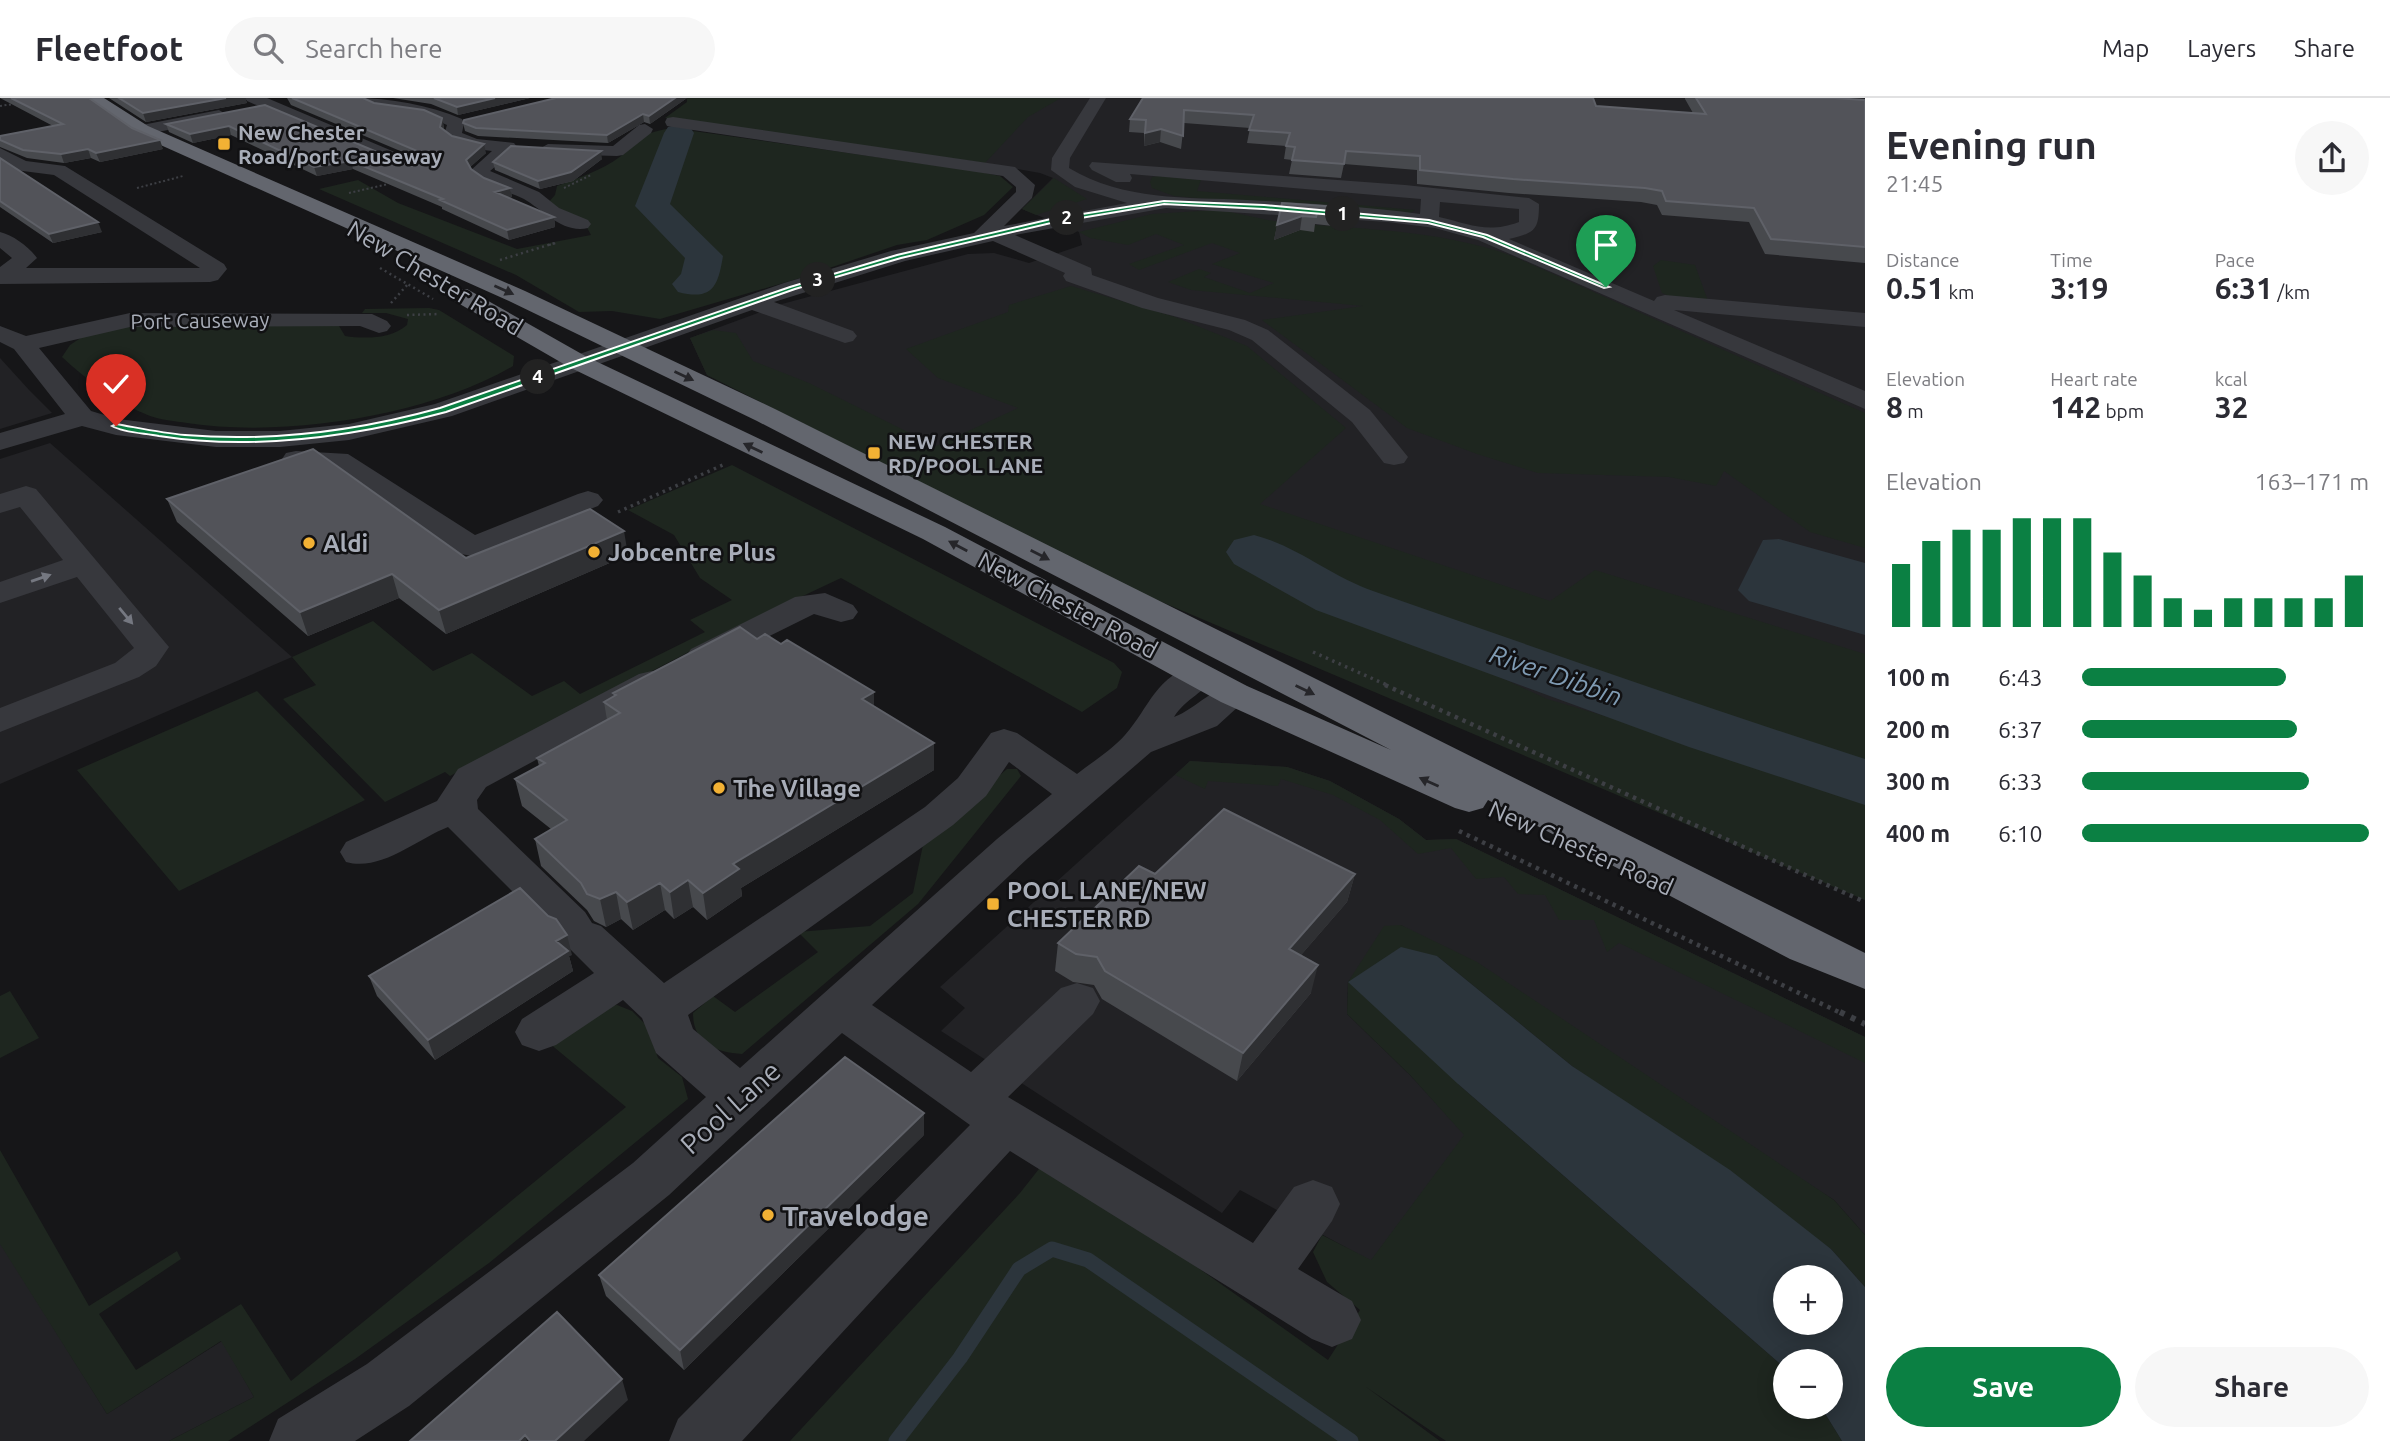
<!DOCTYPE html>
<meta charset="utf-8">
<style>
body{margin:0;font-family:Ubuntu,sans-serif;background:#f7f7f7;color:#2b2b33;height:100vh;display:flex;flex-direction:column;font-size:26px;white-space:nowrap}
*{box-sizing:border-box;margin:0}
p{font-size:23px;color:#7c7c81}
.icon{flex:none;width:38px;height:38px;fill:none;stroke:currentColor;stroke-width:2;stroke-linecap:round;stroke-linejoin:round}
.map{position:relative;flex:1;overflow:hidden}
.panel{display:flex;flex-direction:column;background:#fff;width:525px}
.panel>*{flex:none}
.buttons{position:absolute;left:1773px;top:1167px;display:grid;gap:14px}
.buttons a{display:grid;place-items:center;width:70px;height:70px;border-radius:50%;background:#fff;box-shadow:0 4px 18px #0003;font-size:35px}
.pin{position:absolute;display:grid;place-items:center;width:60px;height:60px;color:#fff;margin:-72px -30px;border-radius:50% 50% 50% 0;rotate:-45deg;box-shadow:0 0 7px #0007}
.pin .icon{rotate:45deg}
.km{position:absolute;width:35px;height:35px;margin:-18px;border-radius:50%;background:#222;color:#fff;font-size:19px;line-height:35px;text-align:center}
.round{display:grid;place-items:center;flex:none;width:74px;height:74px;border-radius:37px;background:#f7f7f7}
.summary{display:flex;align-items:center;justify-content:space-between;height:119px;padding:0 21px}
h1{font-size:38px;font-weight:700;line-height:52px}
.metrics{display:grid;grid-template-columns:repeat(3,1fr);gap:10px;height:119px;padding:7px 21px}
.metrics div{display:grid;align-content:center}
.metrics b{font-size:30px;font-weight:700}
.metrics small{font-size:19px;font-weight:400}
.metrics p{font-size:19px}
.chart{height:196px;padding:14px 21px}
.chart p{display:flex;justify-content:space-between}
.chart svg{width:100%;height:126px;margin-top:7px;stroke:#0b8043;stroke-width:6}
.action{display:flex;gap:14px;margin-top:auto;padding:14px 21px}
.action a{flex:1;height:80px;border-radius:42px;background:#0b8043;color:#fff;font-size:28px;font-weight:700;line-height:80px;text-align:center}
.action a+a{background:#f7f7f7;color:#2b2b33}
ul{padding:0 21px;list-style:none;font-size:23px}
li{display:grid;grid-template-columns:112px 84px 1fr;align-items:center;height:52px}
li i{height:18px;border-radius:9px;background:#0b8043}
header{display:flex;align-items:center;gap:42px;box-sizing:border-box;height:98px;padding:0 35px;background:#fff;border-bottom:2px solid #e1e1e2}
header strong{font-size:33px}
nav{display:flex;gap:38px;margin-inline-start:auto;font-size:24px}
.search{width:490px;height:63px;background:#f7f7f7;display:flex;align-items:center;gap:18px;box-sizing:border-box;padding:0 24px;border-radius:38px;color:#7c7c81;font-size:26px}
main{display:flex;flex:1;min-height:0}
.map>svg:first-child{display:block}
</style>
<header>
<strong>Fleetfoot</strong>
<div class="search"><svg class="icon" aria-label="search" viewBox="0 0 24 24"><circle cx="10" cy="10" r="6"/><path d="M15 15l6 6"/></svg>Search here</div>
<nav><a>Map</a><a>Layers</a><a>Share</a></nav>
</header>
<main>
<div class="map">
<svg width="1865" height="1343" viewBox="0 0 1865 1343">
<rect width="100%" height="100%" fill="#161618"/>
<!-- built -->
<path fill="#222225" d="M764,0H1865V802L707,277L690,240L782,206L968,156L994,155L1029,165L1082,147L1079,134L1022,111L1053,80L1040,75L985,65Z
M0,260L30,293L52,315L0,331Z
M50,345L292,559L0,686V361Z
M1190,663L1287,669L1330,683L1399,721L1426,742L1456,741L1865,939V1137L1834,1102L1401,827L1348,884L1347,916L1410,977L1465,1037L1371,1163L1240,1092L1222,1115L941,933L965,910L940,889Z
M0,1144L107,1316L222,1243L254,1299L169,1343H0Z"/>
<!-- green -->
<path fill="#1e261f" d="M687,0H1061L1028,19L985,65L665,20L687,4Z
M672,30L975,73L1000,78L1013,89L984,117L927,142L897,147L800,180L660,221L612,213L579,214L516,177L319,91L358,82L398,105L517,151L591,137L583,122L546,107L555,97L557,88C578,80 603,72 621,58C645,40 640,35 672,30Z
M1159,78L1201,82L1197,93L1415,112L1406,118L1174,98L1152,90L1150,84L1152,79Z
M1054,80L1087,101L1036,117L1022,111Z
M1216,112C1236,114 1255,120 1274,123C1356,132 1437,130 1515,159L1865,315V450L1810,434L1724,373L1716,388L1669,379L1538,375L1477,356L1407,330L1262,222L1363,208L1191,192L1168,184L1199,171L1211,175L1204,179L1250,195L1274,185L1212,166L1240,155L1212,145L1139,172L1129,166L1184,147L1156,136L1128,147L1090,140L1079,134L1152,116Z
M1661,162L1695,167L1708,203L1674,200L1662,195L1653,168Z
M1071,188L1175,219L1247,248L1346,330L1260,406L1550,503L1595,472L1865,556V669L1714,623L1363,500L1266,451L1279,485L1396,531L1547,601L1744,659L1865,700V802L1143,496L707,277L690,240L713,232L736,235L753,263L809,285L936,348L1018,310L938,280L906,251L1008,214L1009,207Z
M429,210L439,212L514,258L513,268C428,318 284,340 187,325C175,323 161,322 150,318C117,305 88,283 62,259L70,247L82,239L126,228H339L345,238C365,241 391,241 407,227L408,221L386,215H362L365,211Z
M732,367L1114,565L1122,574L1117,590L1082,614L841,480L733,531L450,678L445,674L385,704L283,601L316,587L292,559L373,523L433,573L472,555L532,598L564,583L580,596L705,534L690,522L732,502L700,480L674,437L628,412Z
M257,593L365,702L179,793L77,672Z
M1190,663L1287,669L1330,683L1399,721L1426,742L1456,741L1865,939V965L1619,845L1607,854L1594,822H1559L1545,797L1518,796L1504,779L1476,781L1451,750L1418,756L1380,722L1333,697L1281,681L1278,688L1208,683L1205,691L1175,677Z
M1007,671H1017L1021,678L918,806L742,956C715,954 693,945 693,915L713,898L735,914L818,854L798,834L870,828L913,795L924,742Z
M1401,827L1477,864L1834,1102L1865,1137V1189L1831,1151L1572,968L1437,858L1458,986L1785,1270V1309H1821L1842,1343H1446L1366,1289L1440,1343H790L1020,1095L1046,1062L1328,1262L1360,1212L1327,1184L1313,1154L1322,1137L1371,1162L1464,1037L1410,977L1347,916L1348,884L1384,828Z
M10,893L39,940L0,960V898Z
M617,907L632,913L646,927L658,960L682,979L688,1001L489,1165L355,1261L228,1343H169L254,1299L221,1243L107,1316L0,1146V1052L89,1208L177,1153L181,1161L99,1216L136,1272L241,1206L291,1283L626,1009L549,945L597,909Z"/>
<!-- water -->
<path fill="#2c353c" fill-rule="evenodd" d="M1779,441L1865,465V537L1749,503L1738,492L1763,442Z
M1401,849L1437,858L1572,968L1730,1072L1831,1151L1865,1189V1343H1842L1821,1309H1830V1264H1785V1270L1458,986L1348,884ZM1785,1180H1830V1225H1785Z"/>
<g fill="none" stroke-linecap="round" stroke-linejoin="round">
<!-- stream -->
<path stroke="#2c353c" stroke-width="15" d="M896,1343L960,1260L1019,1171L1052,1151L1088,1162L1351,1343"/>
<!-- river -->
<path fill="#2c353c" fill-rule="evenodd" d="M679,26L690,29L694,35L670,106L723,158C718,188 713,203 678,194L672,186L681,176L685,160L635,108L664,35L668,29Z
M1254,437C1297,448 1332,479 1373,493C1537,550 1700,608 1865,661V707L1689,649L1316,512L1234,466L1226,454L1234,442Z"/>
<!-- path-far4 -->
<path stroke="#3d3f44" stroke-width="2" stroke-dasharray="2 2.5" stroke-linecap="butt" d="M0,8L14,6
M137,90L183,78
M564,90L591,77
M349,95L388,86
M549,147L556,145"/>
<!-- path-far3 -->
<path stroke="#3d3f44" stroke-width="2.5" stroke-dasharray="2 3.5" stroke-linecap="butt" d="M500,162L555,145
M380,170L433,201
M391,205L408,186
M407,217L440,216"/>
<!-- path-far2 -->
<path stroke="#3d3f44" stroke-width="3.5" stroke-dasharray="2.5 4.5" stroke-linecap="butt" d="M618,414L725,366
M1313,554L1389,588"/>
<!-- path-far1 -->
<path stroke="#3d3f44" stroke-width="4.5" stroke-dasharray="3.5 5" stroke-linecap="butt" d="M1385,587L1865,804
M1459,733L1843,916"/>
<!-- path -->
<path stroke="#3d3f44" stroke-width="6" stroke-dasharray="5 7" stroke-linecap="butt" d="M1840,914L1865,926"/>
<!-- minor -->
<path fill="#37383d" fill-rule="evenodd" d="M245,0H267L423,66L426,70L417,75L411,74L247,3Z
M354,0C390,0 429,7 462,21L464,25L462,35L477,41L514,45L517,49L514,53L490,73L539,94L559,110L588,122L591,126L588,130C563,136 543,112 524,101C506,92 481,89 470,73L492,53C476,51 457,49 444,37L447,27L427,18L377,11Z
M1090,0H1106L1070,60L1069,70C1124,103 1186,99 1247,102C1305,105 1363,108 1420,116L1421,101L1130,76L1132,80L1130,84H1116L1092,72L1089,68L1092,64L1405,87L1529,100L1539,106C1539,132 1535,135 1509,141L1654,203L1657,199L1665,197L1865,215V229L1674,212L1865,293V311L1478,142L1435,130L1388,124L1166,110L1015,137L1091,170L1092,177L1158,200L1245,222L1268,232L1370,312L1408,359L1404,365L1394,367L1384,365L1352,324L1252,242L1229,232L1142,210L1066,183L1063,178L1065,175L993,143L905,163L774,204L853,233L857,238L853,243L845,245L752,212L452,318L349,342L280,349H216L116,337L82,328L0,352V335L65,316L14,251L0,244V228L26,238L130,215L372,216L387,223L391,228L387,233L379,235L360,228L130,229L39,250L91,313L118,321L216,333H280L349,326L435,306L784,185L891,153L974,135L1016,94V89L1003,78L673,29L667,28L665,24L667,20L673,19L1015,69L1035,87L1032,100L1004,128L1127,105L1075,89L1051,72L1052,60ZM1440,104L1519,111V124C1487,136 1470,126 1439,119Z
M219,12L227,17L225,21L142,37L133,32L142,27Z
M645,26L653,31L651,35L623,57L617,58L548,56L539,51L548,46L613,48L639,27Z
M0,50L26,63L65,68L224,166L227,171L218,182L210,184L0,186V169L12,160L0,150V134C13,137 29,149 37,160L26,170H200L54,77L15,72L0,63Z
M296,353L348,356L475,437L578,396L588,393L598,396L603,402L598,408L472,458L461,456L332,370L286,367L282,361L286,355Z
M26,388L36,391L169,549L156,568L139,579L0,634V610L115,565L134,550L77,479L0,505V484L63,462L20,409L0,415V396Z
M825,495L853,507L858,514L853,521L841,524L814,516L715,565L703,568L691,565L686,558L691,551L795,499Z
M1199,566L1211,570L1217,577C1205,594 1185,601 1174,619C1200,609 1218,581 1247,588L1252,596L1217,628L1151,654L1027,761L872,907L971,974L1061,890L1077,885L1093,890L1100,903L1093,916L1008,999L1253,1145L1294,1089L1313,1082L1332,1089L1340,1106L1332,1123L1298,1171L1352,1203L1361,1222L1352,1241L1332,1249L1312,1241L1010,1053L742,1343H669L678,1321L970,1027L842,935L669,1097L409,1308L355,1343H269L278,1321L367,1266L633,1065L706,999L656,955L642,920L623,902L556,947L539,953L522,947L515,934L522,921L594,875L569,850L563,839L555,836L448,729C417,741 381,774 346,764L340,754L346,744L437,703L458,671L639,576L652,573L665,576L670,584L665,592L486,689L477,702L478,711L585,814L592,825L601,828L664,885L925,709L958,680L991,635L1004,631L1017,635L1077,676C1092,664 1112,652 1125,637C1150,609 1155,577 1199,566ZM1009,664L1052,696L997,741L740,970L693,931L688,917L953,727L986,698Z"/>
<!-- highway -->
<path fill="#63666e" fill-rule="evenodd" d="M85,0H104L148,28L525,193L775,311L1865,855V891L1790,861L1488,702L1483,710L1469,714L1455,710L1221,604L923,441L569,269L451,201L448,196L451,191H467L587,259L945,429L1247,588L1391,652L757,323L509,203L136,36Z"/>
</g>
<!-- wall -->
<path fill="#47494d" d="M0,0H89L163,51L100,64L91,60L64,65L27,60L0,49V38L53,28Z
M109,0H245L247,5L146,24Z
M287,0H363L374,5L444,28L443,32L452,38L486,55L470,69L471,71L484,80L510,90L512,99L509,100L554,119L555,129L509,142L442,111V109L353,71L317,78L231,37L193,45L169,34L166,26L265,7L408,67L416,68L424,63L291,7Z
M393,0H530L458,17L431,6Z
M687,0L650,26L644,24L608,45L478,38L465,33L463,25Z
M1143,0L1596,8L1693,15L1685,1V0H1834L1865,2V165L1765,156L1749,124L1662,117L1657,107L1641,104L1509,95L1417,86V72L1344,66L1341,80L1289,76L1292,62L1284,61L1286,48L1247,45L1250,30L1184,25L1181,51L1160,44L1144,48V35L1129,34L1130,21Z
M0,60L102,134L53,145L0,109Z
M602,61L573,83L540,91L495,72L493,64Z
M1282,105L1337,109L1333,128L1315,126L1314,134L1300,132L1274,142Z
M167,401L466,460L628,457L446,536L399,500L308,538L177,424Z
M757,541L781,546L874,594V608L934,672L741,790L742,798L707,822L693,809L674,821L665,812L633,832L621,821L606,829L594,823L587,812L541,768L535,741L551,731L522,708L515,681L539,668L537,660L607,622L604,604L614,598L613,595Z
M1155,776H1355L1347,804L1301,857L1311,895L1237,983L1102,901L1094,887L1073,884L1055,873L1058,845Z
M572,857L569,858L573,873L435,962L377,898L369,878Z
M924,1037L684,1272L606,1198L599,1177Z"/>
<!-- shaded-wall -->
<path fill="#2f3033" d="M226,0H245L247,5L146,24L143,15Z
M495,0H530L458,17L457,9Z
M675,0H687L650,26L649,18Z
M643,16L644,24L608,45L607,37Z
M442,20L444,28L441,38L440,29Z
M229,28L231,37L193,45L190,36Z
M1161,31L1160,44L1144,48L1145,35Z
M160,42L163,51L100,64L96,55Z
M484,46L486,55L468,71L466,62Z
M88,51L91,60L64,65L61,56Z
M601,53L602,61L573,83L540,91L538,83Z
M351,63L353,71L317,78L314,69Z
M510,90L512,99L497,103L495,94Z
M1302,118L1300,132L1274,142L1277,127Z
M554,119L555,129L509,142L507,132Z
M98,124L102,134L53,145L49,136Z
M624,433L628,457L446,536L439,512Z
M392,476L399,500L308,538L300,514Z
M874,594V620L862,601Z
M934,645V672L741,790L742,798L707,822L703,795L733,766Z
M1355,776L1347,804L1282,879L1289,851Z
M688,782L693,809L674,821L670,794Z
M660,785L665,812L633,832L627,804Z
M616,794L621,821L606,829L600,801Z
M567,837L572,857L569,858L573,873L435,962L428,942L556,843Z
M1318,867L1311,895L1237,983L1243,955Z
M924,1015V1037L684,1272L680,1252Z
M622,1281L628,1302L584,1343H555Z
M525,1337L527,1343H519Z"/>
<!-- building -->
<path fill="#525359" stroke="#5f6168" stroke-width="2" d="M11,0H89L132,30L160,42L96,55L88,51L61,56L23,52L0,42V38L63,26Z
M119,0H226L143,15Z
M292,0H363L374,5L424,12L442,20L440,29L452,38L484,46L466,62L471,71L484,80L510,90L495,94L554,119L507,132L440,102L443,101L351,63L314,69L229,28L190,36L166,26L265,7L408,67L416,68L427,62L422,55Z
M434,0H495L457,9Z
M556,0H675L649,18L643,16L607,37L476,30L463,25L464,22Z
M1143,0H1593L1596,8L1706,16L1696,0H1834L1865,2V149L1771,141L1754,110L1666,103L1662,93L1645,90L1513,81L1420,72V58L1346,53L1344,66L1292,62L1295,49L1286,48L1290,35L1249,32L1254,17L1184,12L1183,38L1161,31L1145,35L1146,22L1130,21Z
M511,48L601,53L571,74L538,83L493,64Z
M0,60L98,124L49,136L0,103Z
M1282,105L1337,109L1336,113L1318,112L1316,119L1302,118L1277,127Z
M313,351L466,460L590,411L624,433L439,512L392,476L300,514L167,401Z
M740,529L757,541L765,536L781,546L787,542L874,594L862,601L934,645L733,766L739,771L703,795L688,782L670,794L660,785L627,804L616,794L600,801L587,796L581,785L535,741L567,722L515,681L545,665L537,660L620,615L604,604L616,597L613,595Z
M1224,711L1355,776L1289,851L1318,867L1243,955L1105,873L1097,859L1076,856L1058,845L1139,768L1155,776Z
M520,790L548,818L556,821L567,837L556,843L568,853L428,942L369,878Z
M845,959L924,1015L680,1252L599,1177Z
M557,1214L622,1281L555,1343H530L525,1337L519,1343H410Z"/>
<!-- one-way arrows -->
<defs><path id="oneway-solid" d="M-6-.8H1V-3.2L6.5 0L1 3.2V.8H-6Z" transform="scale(1.75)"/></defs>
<g fill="#26262a">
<use href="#oneway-solid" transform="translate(504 192) rotate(24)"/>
<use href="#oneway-solid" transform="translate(684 278) rotate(25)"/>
<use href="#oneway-solid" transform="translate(753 350) rotate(-154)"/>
<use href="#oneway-solid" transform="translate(958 448) rotate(-152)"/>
<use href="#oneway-solid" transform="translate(1040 457) rotate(27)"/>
<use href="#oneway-solid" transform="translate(1305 592) rotate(26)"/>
<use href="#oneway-solid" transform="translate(1429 684) rotate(-156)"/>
</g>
<g fill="#757881">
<use href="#oneway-solid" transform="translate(41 480) rotate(-19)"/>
<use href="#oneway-solid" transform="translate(126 518) rotate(50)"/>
</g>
<!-- route -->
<path fill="#0b8043" stroke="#fff" stroke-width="2" d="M1164,103L1264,107L1429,122L1487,137L1609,189L1604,190L1483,139L1428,125L1264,111L1164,106L1051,125L901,160L795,191L446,314C353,339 255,353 159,338C144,335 124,335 112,328L116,326C139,330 162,335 185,337C271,344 357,333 440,310L790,189L897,157L1051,121Z"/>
<!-- markers -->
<g fill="#f2b134" stroke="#111113" stroke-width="2.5">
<rect x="217" y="39" width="14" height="14" rx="3.5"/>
<rect x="867" y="348" width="14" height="14" rx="3.5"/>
<circle cx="309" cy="445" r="7"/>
<circle cx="594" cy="454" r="7"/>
<circle cx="719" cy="690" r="7"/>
<rect x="986" y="799" width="14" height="14" rx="3.5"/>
<circle cx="768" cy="1117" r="7"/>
</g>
<g text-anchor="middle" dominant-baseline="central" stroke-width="5" stroke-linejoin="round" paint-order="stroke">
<!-- far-poi labels -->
<g font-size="21" font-weight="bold" fill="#a8adb8" stroke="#111113" text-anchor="start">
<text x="238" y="34">New Chester<tspan x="238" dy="24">Road/port Causeway</tspan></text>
<text x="888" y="343">NEW CHESTER<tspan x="888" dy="24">RD/POOL LANE</tspan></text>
</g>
<!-- far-street labels -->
<g font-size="21" fill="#a8adb8" stroke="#111113">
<text transform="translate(200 222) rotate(-1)">Port Causeway</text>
</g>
<!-- street labels -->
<g font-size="24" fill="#a8adb8" stroke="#111113">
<text transform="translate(435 180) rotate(31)">New Chester Road</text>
<text transform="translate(1068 507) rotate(28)">New Chester Road</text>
<text transform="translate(1581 750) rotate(24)">New Chester Road</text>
</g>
<!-- poi labels -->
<g font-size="24" font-weight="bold" fill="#a8adb8" stroke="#111113" text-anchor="start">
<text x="323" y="445">Aldi</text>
<text x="608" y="454">Jobcentre Plus</text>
<text x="733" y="690">The Village</text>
<text x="1007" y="792">POOL LANE/NEW<tspan x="1007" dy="28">CHESTER RD</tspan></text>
</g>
<!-- water labels -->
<g font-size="26" font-style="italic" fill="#7f9bb3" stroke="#111113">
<text transform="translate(1556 577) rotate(19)">River Dibbin</text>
</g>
<!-- near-street labels -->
<g font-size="28" fill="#a8adb8" stroke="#111113">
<text transform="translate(730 1009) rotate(-42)">Pool Lane</text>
</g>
<!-- near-poi labels -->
<g font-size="28" font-weight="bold" fill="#a8adb8" stroke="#111113" text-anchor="start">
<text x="782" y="1117">Travelodge</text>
</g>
</g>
</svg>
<div class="buttons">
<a>+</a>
<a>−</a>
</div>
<div class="pin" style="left:1606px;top:189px;background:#1e9e55"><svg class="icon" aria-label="arrive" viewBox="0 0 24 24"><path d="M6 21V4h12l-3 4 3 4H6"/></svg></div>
<div class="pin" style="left:116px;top:328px;background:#d93025"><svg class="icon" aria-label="check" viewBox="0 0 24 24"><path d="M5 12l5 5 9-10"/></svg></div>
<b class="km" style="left:1343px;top:116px">1</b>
<b class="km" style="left:1067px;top:120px">2</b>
<b class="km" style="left:818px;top:182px">3</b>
<b class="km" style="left:538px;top:279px">4</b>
</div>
<section class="panel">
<div class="summary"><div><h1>Evening run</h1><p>21:45</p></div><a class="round"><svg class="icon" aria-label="share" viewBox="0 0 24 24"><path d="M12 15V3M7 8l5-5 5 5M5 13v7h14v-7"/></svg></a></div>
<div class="metrics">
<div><p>Distance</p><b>0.51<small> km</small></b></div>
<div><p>Time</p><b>3:19</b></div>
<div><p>Pace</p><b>6:31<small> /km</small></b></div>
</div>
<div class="metrics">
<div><p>Elevation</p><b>8<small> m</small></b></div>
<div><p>Heart rate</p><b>142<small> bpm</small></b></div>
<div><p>kcal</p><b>32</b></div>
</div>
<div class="chart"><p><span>Elevation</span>163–171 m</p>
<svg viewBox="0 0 160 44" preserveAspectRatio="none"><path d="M5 44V22M15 44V14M25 44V10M35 44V10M45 44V6M55 44V6M65 44V6M75 44V18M85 44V26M95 44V34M105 44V38M115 44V34M125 44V34M135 44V34M145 44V34M155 44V26"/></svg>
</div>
<ul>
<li><b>100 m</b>6:43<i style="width:71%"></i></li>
<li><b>200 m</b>6:37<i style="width:75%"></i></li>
<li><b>300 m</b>6:33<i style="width:79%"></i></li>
<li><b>400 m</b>6:10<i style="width:100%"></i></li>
</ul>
<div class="action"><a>Save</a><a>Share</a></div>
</section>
</main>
